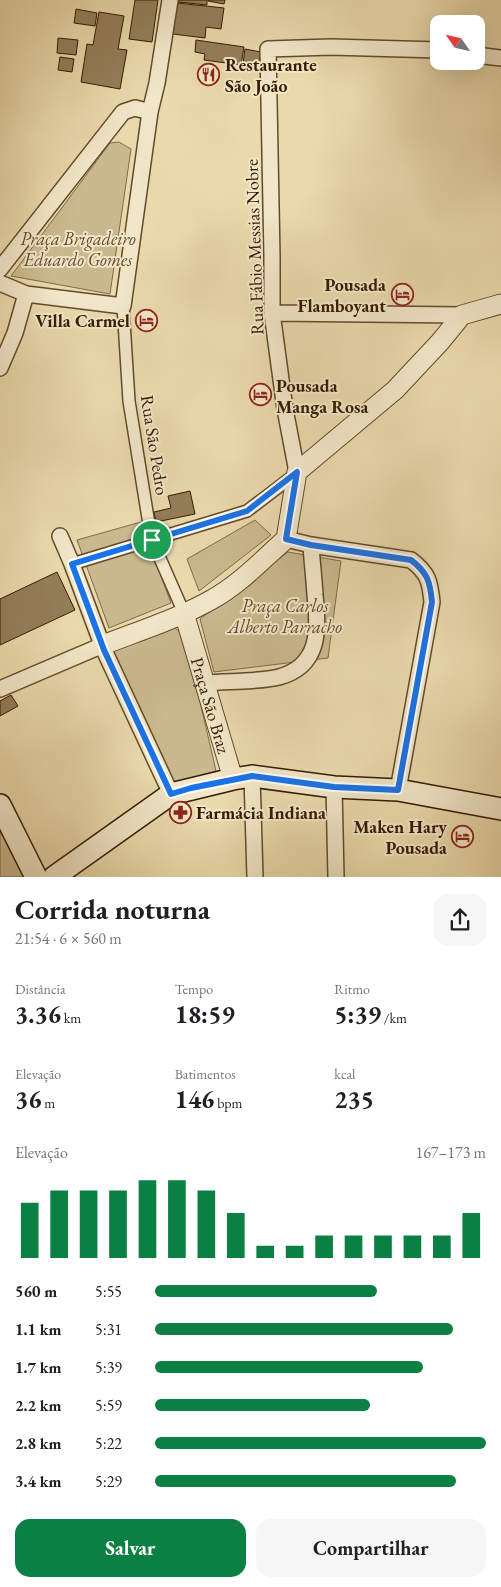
<!DOCTYPE html>
<html lang="pt">
<meta charset="utf-8">
<style>
body{margin:0;font-family:"EB Garamond",serif;background:#f6f6f6;color:#202124;height:100vh;display:flex;flex-direction:column;font-size:19px;white-space:nowrap}
*{box-sizing:border-box;margin:0}
p{font-size:16px;color:#757577}
.icon{flex:none;width:28px;height:28px;fill:none;stroke:currentColor;stroke-width:2;stroke-linecap:round;stroke-linejoin:round}
.map{position:relative;height:877px;overflow:hidden}
.details{display:flex;flex-direction:column;background:#fff;flex:1}
.details>*{flex:none}
.needle{width:32px;rotate:304deg}
.tools{position:absolute;left:430px;top:15px;display:grid;gap:10px}
.tools a{display:grid;place-items:center;width:55px;height:55px;border-radius:10px;background:#fff;box-shadow:0 5px 20px #0002;font-size:25px}
.pin{position:absolute;display:grid;place-items:center;width:42px;height:42px;color:#fff;margin:-21px;border:2px solid #fff;border-radius:50%;box-shadow:0 1px 5px #0007}
.round{display:grid;place-items:center;flex:none;width:52px;height:52px;border-radius:15px;background:#f6f6f6}
.summary{display:flex;align-items:center;justify-content:space-between;height:85px;padding:0 15px}
h1{font-size:28px;font-weight:700;line-height:38px}
.figures{display:grid;grid-template-columns:repeat(3,1fr);gap:8px;height:85px;padding:5px 15px}
.figures div{display:grid;align-content:center}
.figures b{font-size:25px;font-weight:700}
.figures small{font-size:14px;font-weight:400}
.figures p{font-size:14px}
.chart{height:140px;padding:10px 15px}
.chart p{display:flex;justify-content:space-between}
.chart svg{width:100%;height:90px;margin-top:5px;stroke:#0b8043;stroke-width:6}
.action{display:flex;gap:10px;margin-top:auto;padding:10px 15px}
.action a{flex:1;height:58px;border-radius:15px;background:#0b8043;color:#fff;font-size:20px;font-weight:700;line-height:58px;text-align:center}
.action a+a{background:#f6f6f6;color:#202124}
ul{padding:0 15px;list-style:none;font-size:16px}
li{display:grid;grid-template-columns:80px 60px 1fr;align-items:center;height:38px}
li i{height:12px;border-radius:6px;background:#0b8043}
.map>svg:first-child{display:block}
</style>
<div class="map">
<svg width="501" height="877" viewBox="0 0 501 877">
<rect width="100%" height="100%" fill="#e9d9ab"/>
<filter id="stains"><feTurbulence type="fractalNoise" baseFrequency=".004" numOctaves="4"/><feColorMatrix values="0 0 0 0 .2 0 0 0 0 .09 0 0 0 0 .02 0 0 0 .5 -.17"/></filter>
<radialGradient id="worn" r=".72"><stop offset=".6" stop-color="#630" stop-opacity="0"/><stop offset="1" stop-color="#630" stop-opacity=".3"/></radialGradient>
<!-- green -->
<path fill="#cab98e" stroke="#806a47" d="M119,142L131,149L110,294L11,276L110,143Z
M255,520L271,535L199,591L187,559Z
M141,522L171,603L109,628L77,540Z
M288,552L341,561L328,658L214,672L200,619Z
M170,624L185,636L216,771L175,784L113,650Z
M0,820L35,877H0Z"/>
<!-- building -->
<path fill="#937e59" stroke="#351b00" d="M135,0H158L152,42L129,39Z
M178,0H207V5L178,2Z
M208,0H225L224,4L208,1Z
M177,3L224,8L221,29L206,27L205,38L173,34Z
M76,9L97,13L95,26L74,23Z
M99,12L124,16L118,49L127,50L120,89L81,82L87,44L93,45Z
M58,38L78,40L76,55L57,53Z
M196,40L244,47L241,65L204,60L205,54L195,52Z
M245,49L261,52L258,67L243,64Z
M60,57L74,59L72,72L58,70Z
M190,491L195,514L156,522L154,512L171,508L168,496Z
M57,572L75,610L0,645V599Z
M11,695L18,706L0,716V701Z"/>
<g fill="none" stroke-linecap="round" stroke-linejoin="round">
<defs>
<path id="pedestrian" d="M123,306L129,401L148,518L152,540L184,613
M72,564L247,511L297,473"/>
<path id="minor" d="M476,55L501,58
M0,269L123,112L135,108L150,112
M0,283L26,294L123,306L150,112L157,83L170,0
M272,313L462,315
M0,368L15,333L26,294
M297,472L285,409L272,313V257L268,49L331,47L439,50
M60,536L72,564L104,650L171,794
M286,539L311,545L411,560C428,573 430,581 432,602L398,790
M206,683C227,681 259,682 279,677C320,666 319,630 315,595C314,578 312,562 311,545
M0,689L103,645
M252,776L255,877
M334,787L336,877"/>
<g id="tertiary">
<path id="s1" d="M184,613L233,779"/>
<path d="M103,645C139,631 177,619 211,600C239,585 262,560 286,539L297,472L395,390L440,342L462,315L501,304"/>
</g>
<path id="secondary" d="M0,805L36,877
M54,877L171,794L233,779L252,776L334,787L398,790L501,809"/>
</defs>
<!-- pedestrian casing -->
<use href="#pedestrian" stroke="#624a2b" stroke-width="14"/>
<!-- minor casing -->
<use href="#minor" stroke="#624a2b" stroke-width="18"/>
<!-- tertiary casing -->
<use href="#tertiary" stroke="#624a2b" stroke-width="21"/>
<!-- secondary casing -->
<use href="#secondary" stroke="#351b00" stroke-width="24"/>
<!-- pedestrian -->
<use href="#pedestrian" stroke="#f1e6c8" stroke-width="11"/>
<!-- minor -->
<use href="#minor" stroke="#f1e6c8" stroke-width="15"/>
<!-- tertiary -->
<use href="#tertiary" stroke="#f1e6c8" stroke-width="19"/>
<!-- secondary -->
<use href="#secondary" stroke="#f1e6c8" stroke-width="21"/>
</g>
<g fill="none" stroke-linecap="round" stroke-linejoin="round">
<defs>
<path id="route" d="M297,472L286,539L311,545L411,560C428,573 430,582 432,602L398,790L334,787L252,776L191,788L171,794L104,650L72,564L247,511Z"/>
</defs>
<!-- route casing -->
<use href="#route" stroke="#fff" stroke-width="10"/>
<!-- route -->
<use href="#route" stroke="#1a73e8" stroke-width="6"/>
</g>
<!-- icons -->
<defs>
<symbol id="restaurant-ring" viewBox="-11 -11 22 22"><circle r="9.5" fill="#f1e6c8" stroke="#8f2418" stroke-width="1.5"/><path d="M-5-6h1v4h1v-4h1v4h1v-4h1v5L-1.5 .5V6h-2V.5L-5-1ZM5-6V6H3V1.5H1.5Q1.5-4 5-6Z" fill="#8f2418"/></symbol>
<symbol id="hotel-ring" viewBox="-11 -11 22 22"><circle r="9.5" fill="#f1e6c8" stroke="#8f2418" stroke-width="1.5"/><path d="M-6-4.5h1.5V1H6V5H4.5V3h-9V5H-6ZM-4 0a1.8 1.8 0 1 1 3.6 0ZM.5 0V-2.5h3Q6-2.5 6 0Z" fill="#8f2418"/></symbol>
<symbol id="pharmacy-ring" viewBox="-11 -11 22 22"><circle r="9.5" fill="#f1e6c8" stroke="#8f2418" stroke-width="1.5"/><path d="M-2-6h4v4h4v4h-4v4h-4v-4h-4v-4h4Z" fill="#8f2418"/></symbol>
</defs>
<g fill-rule="evenodd">
<use href="#restaurant-ring" x="196" y="62" width="25" height="25"/>
<use href="#hotel-ring" x="390" y="282" width="25" height="25"/>
<use href="#hotel-ring" x="134" y="308" width="25" height="25"/>
<use href="#hotel-ring" x="248" y="382" width="25" height="25"/>
<use href="#pharmacy-ring" x="168" y="800" width="25" height="25"/>
<use href="#hotel-ring" x="450" y="824" width="25" height="25"/>
</g>
<g text-anchor="middle" dominant-baseline="central" stroke-width="4" stroke-linejoin="round" paint-order="stroke">
<!-- poi labels -->
<g font-size="18" font-weight="bold" fill="#351b00" stroke="#f1e6c8" text-anchor="start">
<text x="225" y="64">Restaurante<tspan x="225" dy="21">São João</tspan></text>
<text x="386" y="284" text-anchor="end">Pousada<tspan x="386" dy="21">Flamboyant</tspan></text>
<text x="130" y="320" text-anchor="end">Villa Carmel</text>
<text x="276" y="385">Pousada<tspan x="276" dy="21">Manga Rosa</tspan></text>
<text x="196" y="812">Farmácia Indiana</text>
<text x="447" y="826" text-anchor="end">Maken Hary<tspan x="447" dy="21">Pousada</tspan></text>
</g>
<!-- park labels -->
<g font-size="18" font-style="italic" fill="#624a2b" stroke="#f1e6c8">
<text x="78" y="238">Praça Brigadeiro<tspan x="78" dy="21">Eduardo Gomes</tspan></text>
<text x="285" y="605">Praça Carlos<tspan x="285" dy="21">Alberto Parracho</tspan></text>
</g>
<!-- street labels -->
<g font-size="18" fill="#351b00" stroke="#f1e6c8">
<text transform="translate(254 247) rotate(-92)">Rua Fábio Messias Nobre</text>
<text transform="translate(155 445) rotate(81)">Rua São Pedro</text>
<text stroke="none"><textPath href="#s1" startOffset="96">Praça São Braz</textPath></text>
</g>
</g>
<rect width="100%" height="100%" filter="url(#stains)"/>
<rect width="100%" height="100%" fill="url(#worn)"/>
</svg>
<div class="tools">
<a><svg class="needle" viewBox="-14 -14 28 28"><path d="M0-13l5 13h-10z" fill="#e53935"/><path d="M0 13l5-13h-10z" fill="#757577"/></svg></a>
</div>
<div class="pin" style="left:152px;top:540px;background:#1e9e55"><svg class="icon" aria-label="arrive" viewBox="0 0 24 24"><path d="M6 21V4h12l-3 4 3 4H6"/></svg></div>
</div>
<section class="details">
<div class="summary"><div><h1>Corrida noturna</h1><p>21:54 · 6 × 560 m</p></div><a class="round"><svg class="icon" aria-label="share" viewBox="0 0 24 24"><path d="M12 15V3M7 8l5-5 5 5M5 13v7h14v-7"/></svg></a></div>
<div class="figures">
<div><p>Distância</p><b>3.36<small> km</small></b></div>
<div><p>Tempo</p><b>18:59</b></div>
<div><p>Ritmo</p><b>5:39<small> /km</small></b></div>
</div>
<div class="figures">
<div><p>Elevação</p><b>36<small> m</small></b></div>
<div><p>Batimentos</p><b>146<small> bpm</small></b></div>
<div><p>kcal</p><b>235</b></div>
</div>
<div class="chart"><p><span>Elevação</span>167–173 m</p>
<svg viewBox="0 0 160 44" preserveAspectRatio="none"><path d="M5 44V17M15 44V11M25 44V11M35 44V11M45 44V6M55 44V6M65 44V11M75 44V22M85 44V38M95 44V38M105 44V33M115 44V33M125 44V33M135 44V33M145 44V33M155 44V22"/></svg>
</div>
<ul>
<li><b>560 m</b>5:55<i style="width:67%"></i></li>
<li><b>1.1 km</b>5:31<i style="width:90%"></i></li>
<li><b>1.7 km</b>5:39<i style="width:81%"></i></li>
<li><b>2.2 km</b>5:59<i style="width:65%"></i></li>
<li><b>2.8 km</b>5:22<i style="width:100%"></i></li>
<li><b>3.4 km</b>5:29<i style="width:91%"></i></li>
</ul>
<div class="action"><a>Salvar</a><a>Compartilhar</a></div>
</section>
